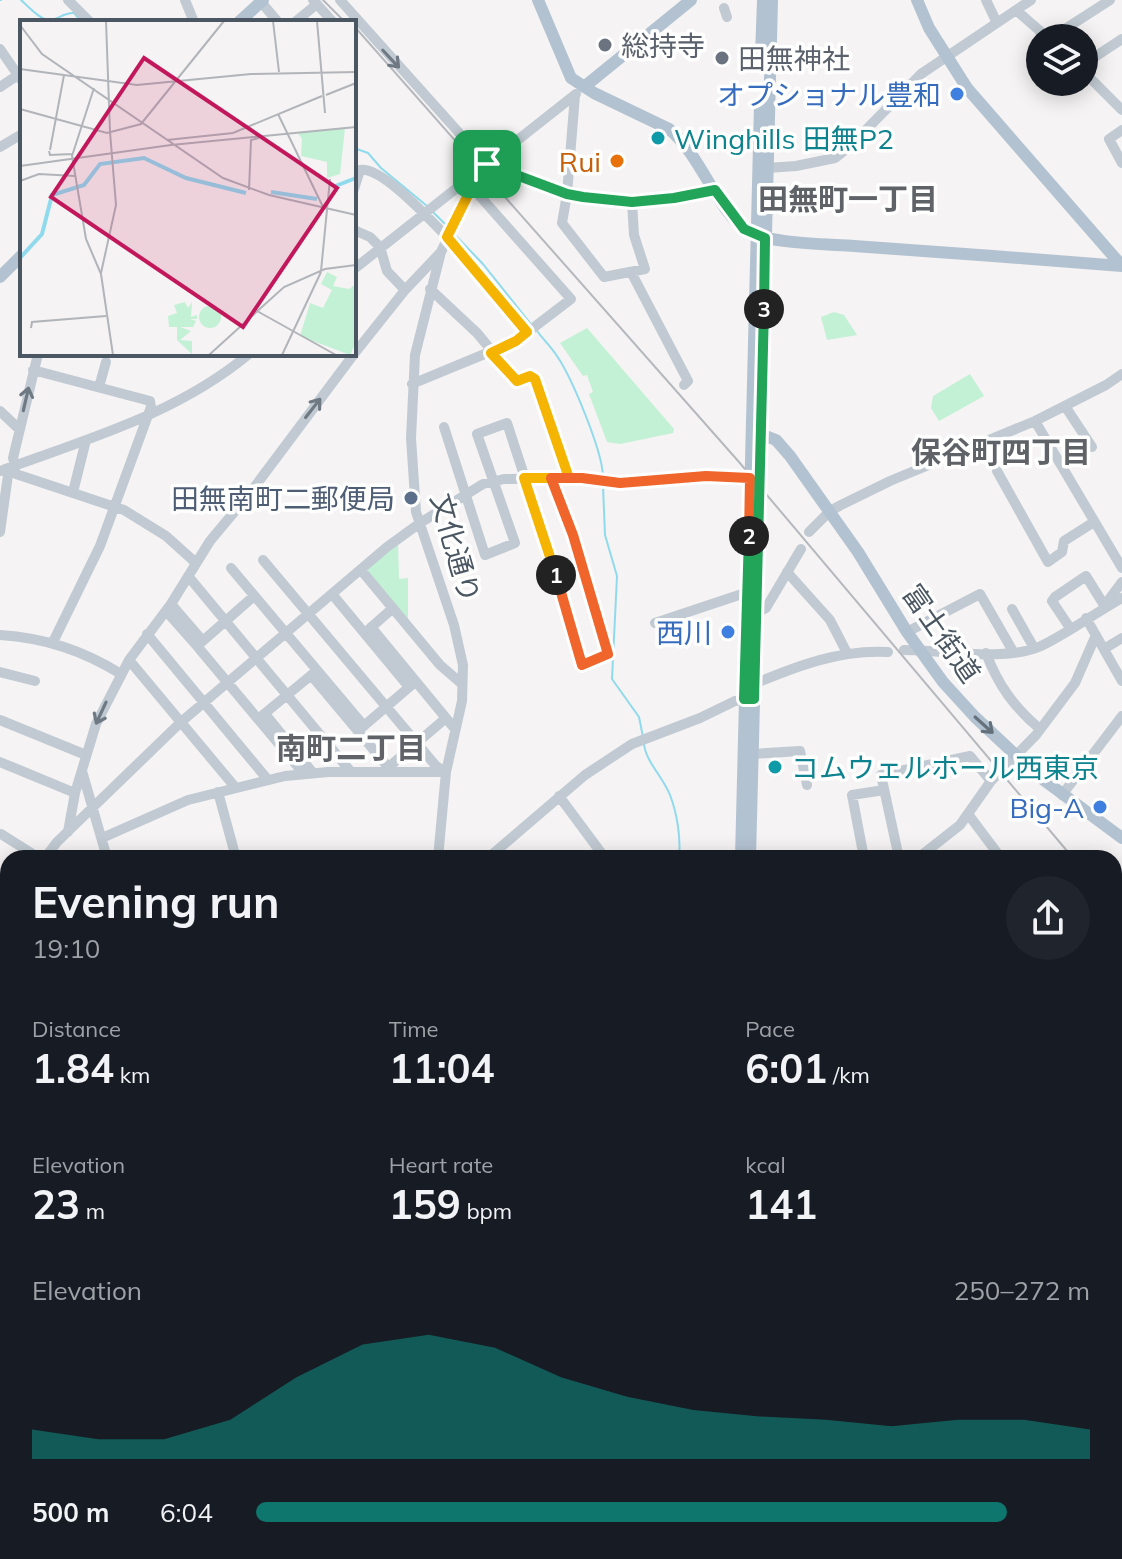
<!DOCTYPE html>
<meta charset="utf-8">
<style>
body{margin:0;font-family:Mulish,"Noto Sans JP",sans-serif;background:#20242c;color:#f1f3f6;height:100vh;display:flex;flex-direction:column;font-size:30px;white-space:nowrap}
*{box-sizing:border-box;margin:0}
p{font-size:26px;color:#9ea1a6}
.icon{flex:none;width:44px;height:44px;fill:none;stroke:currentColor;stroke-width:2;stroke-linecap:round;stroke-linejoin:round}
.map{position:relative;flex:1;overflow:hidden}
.details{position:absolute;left:0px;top:850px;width:1122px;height:710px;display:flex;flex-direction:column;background:#171b24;border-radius:24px 24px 0 0;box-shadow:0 4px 20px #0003}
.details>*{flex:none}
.buttons{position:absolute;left:1026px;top:24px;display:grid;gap:16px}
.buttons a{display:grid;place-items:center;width:72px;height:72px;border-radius:50%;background:#171b24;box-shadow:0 4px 20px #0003;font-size:40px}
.pin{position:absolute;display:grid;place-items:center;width:68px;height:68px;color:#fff;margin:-34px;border-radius:16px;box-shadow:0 4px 12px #0006}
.km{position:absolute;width:40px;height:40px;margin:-20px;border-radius:50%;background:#222;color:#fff;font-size:22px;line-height:40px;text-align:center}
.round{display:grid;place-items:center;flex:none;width:84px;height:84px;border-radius:42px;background:#20242c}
.headline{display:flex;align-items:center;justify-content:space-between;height:136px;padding:0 32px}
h1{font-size:44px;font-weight:700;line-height:60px}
.stats{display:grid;grid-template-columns:repeat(3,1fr);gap:12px;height:136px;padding:8px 32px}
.stats div{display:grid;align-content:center}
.stats b{font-size:40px;font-weight:700}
.stats small{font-size:22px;font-weight:400}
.stats p{font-size:22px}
.chart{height:224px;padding:16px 32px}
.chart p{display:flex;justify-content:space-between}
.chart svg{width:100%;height:144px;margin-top:8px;fill:#0f766e;opacity:.7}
ul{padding:0 32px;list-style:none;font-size:26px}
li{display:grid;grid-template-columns:128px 96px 1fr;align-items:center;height:60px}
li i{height:20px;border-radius:10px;background:#0f766e}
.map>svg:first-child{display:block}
</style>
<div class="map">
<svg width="1122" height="1559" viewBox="0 0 1122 1559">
<rect width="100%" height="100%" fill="#f5f3f3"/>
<!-- education -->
<path fill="#e6e4e5" d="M8,913V1180L0,1186V922Z"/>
<!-- green -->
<path fill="#c3f1d5" d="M834,312L844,315L857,335L827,340L821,317Z
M587,328L674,429L673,433L620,444L607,442L589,394L593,392L587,375L583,376L560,343Z
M970,374L984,396L939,421L931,408L933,396Z
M398,542L399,579L408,578V623L366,570Z
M5,925L8,926V1037L0,1042V932Z"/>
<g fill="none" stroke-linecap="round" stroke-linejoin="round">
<!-- stream -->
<path stroke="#90daee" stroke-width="2" d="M0,0H1
M21,0C28,6 40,20 49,20C58,20 64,12 74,13L82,22
M354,148L368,153L381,168L427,206
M432,211L447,226
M454,234L483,264L530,323
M537,331C543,339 551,347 557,356C572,378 602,450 603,476
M603,486L605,535L617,576L612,679L639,717L643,737
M644,744C646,762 663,777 670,795C677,813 681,838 679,858"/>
<!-- canal -->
<path stroke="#90daee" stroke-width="8" d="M0,1526L8,1528
M121,1552L150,1559"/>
<!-- river -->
<path stroke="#90daee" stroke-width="14" d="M1114,1529L1122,1532"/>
<!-- minor -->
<path stroke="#c1cad2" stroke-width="10" d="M68,0L90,22
M185,0L194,22
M313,0L333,22
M340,0L487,164L567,194L583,197L632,202L674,198L715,190
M986,0L997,23
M261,2L278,22
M724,8L727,17
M1016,10L1048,38
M295,22L317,4
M1051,38L1110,0
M0,49L22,81
M1084,64L1122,39
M1084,72L1122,110
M0,87L18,75
M575,95L567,194L562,223L604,277L645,269L634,235L632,202
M1122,130L1109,139L1122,163
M0,147L22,134
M767,168L796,166L835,158L850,146L921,74L1031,0
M354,189L360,170C382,166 431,221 447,237
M354,230L370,237L380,247L387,271L405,290
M447,237L527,332
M354,269L576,94
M631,272L688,381L684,385
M430,289L477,333L517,381L530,376L535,379L569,478
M354,354L405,290L441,252L468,195L470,182
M33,370L150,401L151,407L100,546L53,642
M412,384L516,341L571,299L470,185
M99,387L106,362
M1065,406L1092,447
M0,411L19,429
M1035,421L1122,568
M444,427L485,555L515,543L477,434L507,423L540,524L582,665L608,654L573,535L551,478
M15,465L13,458L38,354
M13,466L16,474L124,510L166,536L196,563
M0,471C87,439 177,414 249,354
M997,471L1048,562L1062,552L1064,541L1094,522
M73,492L86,440
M0,532L8,475L5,469
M809,532L830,511L841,505L890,481L1035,421L1106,385L1122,374
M263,560L436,766L446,772
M231,568L364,726
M361,570L440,665L462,684
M787,572L830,620L847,653
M188,576L351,772
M332,594L409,687
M254,596L197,646L304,774
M171,604L202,640
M1104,606L1122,582
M1012,609L1034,648
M166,611L197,646
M756,613L766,608L801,549
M1086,618L1122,681
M655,623L748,592
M371,627L455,729
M1070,628L1052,601L1055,597L1086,576L1104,605
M367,631L393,608
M907,632L980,594L1014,653
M147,634L268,780
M0,635C45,638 82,650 121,674
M1104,649L1122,638
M904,650C943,650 1006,662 1041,646C1068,633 1095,613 1122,598
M986,653C998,685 1014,707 1040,729
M129,660L235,787
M0,672L35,681
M311,675L388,767
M754,684C797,666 841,649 888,652
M265,714L313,773
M258,719L315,672
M0,720L86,755
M359,730L414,683
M752,754L800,751L807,785
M0,762L75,793
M82,771L107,858
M388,772L391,765L446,718
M218,792L236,858
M1062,795L1122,716
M559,796L605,858
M968,814L1001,858
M68,832L75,793L96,724L129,660L171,604L210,541L250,493L354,354
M1,834L39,858
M102,838L188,800L285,776L328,772H446
M45,858L57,842L181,722L387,547L420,523L483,484L504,479L582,478L620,483L706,476L750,478
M438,858L446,772L462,701L463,665L454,625L416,512L411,438L415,355L441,252
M488,858L585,775L632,744L700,718L735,701L753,699
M864,858L852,795L884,790
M899,858L881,775L970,756L991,781
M918,858L960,825L991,781L1036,735L1075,683L1096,635
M0,913L8,903
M1114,937L1122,940
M1114,1073L1122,1069
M1114,1102L1122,1118
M1114,1163L1122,1159
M0,1192L8,1186
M0,1209L8,1219
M1114,1233L1122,1229
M1114,1297L1122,1285
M0,1514L8,1516
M1114,1519L1122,1515
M157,1552L187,1559
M232,1552L235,1559
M514,1552L521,1559
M549,1552L554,1559
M703,1552L707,1559
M786,1552L791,1559
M139,1559L141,1552
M436,1559L445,1552
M568,1559H572
M619,1559L630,1552
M824,1559L834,1552
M1073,1559L1074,1552"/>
<!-- major -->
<path stroke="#b3c2d1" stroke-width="12" d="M538,0L571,78L594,93L669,129C701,155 716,209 746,230C765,244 829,244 854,246C943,252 1033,259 1122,266
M917,0L929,28L967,88L1122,266
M239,22L263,0
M761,55L763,0
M584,87L691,0
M0,277L22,255
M755,432L776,440L790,456L858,552L907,632L943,682L975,717L1037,775L1122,838
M741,858L760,105
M750,858L772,0
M1114,1491L1122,1486
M1114,1500L1122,1496
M0,1542L8,1544
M51,1552L87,1559
M940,1552L943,1559
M964,1552L967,1559
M993,1559L1007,1552"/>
<!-- rail -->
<path stroke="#b5b8bd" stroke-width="2" d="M323,0L345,22
M354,26L739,462L1073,858
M1114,912L1122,922"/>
</g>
<!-- one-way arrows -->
<defs><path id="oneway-shaft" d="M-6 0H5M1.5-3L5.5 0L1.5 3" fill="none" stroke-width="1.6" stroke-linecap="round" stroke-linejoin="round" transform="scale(2)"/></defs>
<g stroke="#6e7983">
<use href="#oneway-shaft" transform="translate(391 59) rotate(47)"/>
<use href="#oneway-shaft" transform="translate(26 399) rotate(-77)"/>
<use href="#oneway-shaft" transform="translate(313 408) rotate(-52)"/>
<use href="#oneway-shaft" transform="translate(101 713) rotate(115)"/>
</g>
<use stroke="#64717d" href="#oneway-shaft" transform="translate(984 725) rotate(42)"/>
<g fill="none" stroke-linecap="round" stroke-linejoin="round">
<defs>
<path id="split-1" d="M487,164L470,177L468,195L447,237L527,332L516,341L491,353L517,381L530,376L535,379L569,478H524L556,575"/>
<path id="split-2" d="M556,575L582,665L608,654L573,535L551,478H582L620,483L706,476L750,478L749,536"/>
<path id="split-3" d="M749,536L744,699H754L764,309"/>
<path id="split-4" d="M487,164L567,194L583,197L632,202L674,198L715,190L744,229L765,238L764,309"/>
</defs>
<!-- split-1 casing -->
<use href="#split-1" stroke="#fff" stroke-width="16"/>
<!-- split-2 casing -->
<use href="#split-2" stroke="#fff" stroke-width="16"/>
<!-- split-3 casing -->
<use href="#split-3" stroke="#fff" stroke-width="16"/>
<!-- split-4 casing -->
<use href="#split-4" stroke="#fff" stroke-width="16"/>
<!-- split-1 -->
<use href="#split-1" stroke="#f5b400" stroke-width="10"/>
<!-- split-2 -->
<use href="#split-2" stroke="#f0652b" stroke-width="10"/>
<!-- split-3 -->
<use href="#split-3" stroke="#22a559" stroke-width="10"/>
<!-- split-4 -->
<use href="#split-4" stroke="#22a559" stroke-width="10"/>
</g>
<!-- markers -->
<g fill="#6b7280" stroke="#fff" stroke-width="3">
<circle cx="605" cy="45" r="8"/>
<circle cx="722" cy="58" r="8"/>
</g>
<g fill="#3f7fe0" stroke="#fff" stroke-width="3">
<circle cx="957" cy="94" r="8"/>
<circle cx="728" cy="632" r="8"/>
<circle cx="1100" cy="807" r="8"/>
</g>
<g fill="#0f9aa8" stroke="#fff" stroke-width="3">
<circle cx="658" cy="138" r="8"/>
<circle cx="775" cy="767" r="8"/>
</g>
<circle fill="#e8710a" stroke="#fff" stroke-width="3" cx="617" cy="161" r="8"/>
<circle fill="#5c6f8a" stroke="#fff" stroke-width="3" cx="411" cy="498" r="8"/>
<g text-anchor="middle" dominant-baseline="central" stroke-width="7" stroke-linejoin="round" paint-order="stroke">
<!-- worship labels -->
<g font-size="28" fill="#5b616d" stroke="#fff" text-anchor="start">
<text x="621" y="45">総持寺</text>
<text x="738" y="58">田無神社</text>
</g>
<!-- shop labels -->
<g font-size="28" fill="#366cbe" stroke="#fff" text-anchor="end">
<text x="941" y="94">オプショナル豊和</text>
<text x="712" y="632">西川</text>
<text x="1084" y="807">Big-A</text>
</g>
<!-- culture labels -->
<g font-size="28" fill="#0d838f" stroke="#fff" text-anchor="start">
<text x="674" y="138">Winghills 田無P2</text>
<text x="791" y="767">コムウェルホール西東京</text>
</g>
<!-- food labels -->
<g font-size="28" fill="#c56008" stroke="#fff" text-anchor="end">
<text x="601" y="161">Rui</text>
</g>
<!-- service labels -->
<g font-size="28" fill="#4e5e75" stroke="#fff" text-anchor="end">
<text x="395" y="498">田無南町二郵便局</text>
</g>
<!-- street labels -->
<g font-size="28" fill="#4a5661" stroke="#fff">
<text transform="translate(456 548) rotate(74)">文化通り</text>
<text transform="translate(942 633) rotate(55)">富士街道</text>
</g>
<!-- neighbourhood labels -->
<g font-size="30" font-weight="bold" fill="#5f6368" stroke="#fff">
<text x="848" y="199">田無町一丁目</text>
<text x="1001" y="452">保谷町四丁目</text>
<text x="351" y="748">南町二丁目</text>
</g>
</g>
<!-- overview -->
<g transform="translate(20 20)">
<rect width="336" height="336" fill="#f5f3f3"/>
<path d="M325,108L320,154L307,158V142L281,136L282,119L277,112L270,113L277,112L308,109ZM307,252L317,257L313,266L329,269L336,264V322L330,335L280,316L290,283L303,288L312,270L301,264ZM165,282L168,288L172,282L171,297L177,295V299H170L176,301L173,307H160L171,311L160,320L172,321V334L157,320V307H149L148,296L157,293L154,285ZM179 297a11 11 0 1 1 22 0a11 11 0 1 1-22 0Z" fill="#c3f1d5"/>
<path fill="none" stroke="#90daee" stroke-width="4" d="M313,167L336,158M251,172L297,179M0,238L22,214L32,175L64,165L80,144L124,138L166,158L226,173"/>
<path fill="none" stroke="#b1b4b9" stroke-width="2" d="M86,1L90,112M253,1L259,52M297,1L305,93M0,5L22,34L203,158L249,175L336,195M0,49L117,65L231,54L336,52M74,68L52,136L66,219L81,254L93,335M306,75L336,63M0,89L87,113L121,104L204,1M258,94L304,189M147,120L213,113L302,76M30,130L44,55M29,131L30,135L52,134M0,146L151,125L336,107M0,161L19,154L55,156M229,170L231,120L239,118M301,251L310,159M81,253L96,185L90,112M237,291L316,335M11,308L12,302L86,296M189,335L264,267L305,249L336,245M262,335L301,252"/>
<path fill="#c2185b" fill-opacity="0.15" stroke="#c2185b" stroke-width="4" d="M124,38L317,168L223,307L31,177Z"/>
<rect width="336" height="336" fill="none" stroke="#4a5661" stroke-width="4"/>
</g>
</svg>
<div class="buttons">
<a><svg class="icon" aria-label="layers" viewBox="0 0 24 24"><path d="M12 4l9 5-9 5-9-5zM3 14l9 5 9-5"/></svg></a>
</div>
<div class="pin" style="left:487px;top:164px;background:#1e9e55"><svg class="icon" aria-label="arrive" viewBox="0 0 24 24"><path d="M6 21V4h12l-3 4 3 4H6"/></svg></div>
<b class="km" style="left:556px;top:575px">1</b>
<b class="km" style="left:749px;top:536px">2</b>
<b class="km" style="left:764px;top:309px">3</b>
<section class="details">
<div class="headline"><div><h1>Evening run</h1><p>19:10</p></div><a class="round"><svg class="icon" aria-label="share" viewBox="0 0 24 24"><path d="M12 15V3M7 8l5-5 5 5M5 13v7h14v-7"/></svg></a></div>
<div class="stats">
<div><p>Distance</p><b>1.84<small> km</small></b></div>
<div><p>Time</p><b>11:04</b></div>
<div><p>Pace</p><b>6:01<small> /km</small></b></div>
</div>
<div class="stats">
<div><p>Elevation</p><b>23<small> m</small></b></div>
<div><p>Heart rate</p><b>159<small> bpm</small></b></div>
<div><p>kcal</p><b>141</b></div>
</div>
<div class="chart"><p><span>Elevation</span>250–272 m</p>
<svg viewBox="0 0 160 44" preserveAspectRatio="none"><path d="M0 44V35L10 38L20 38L30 32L40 19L50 9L60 6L70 10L80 19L90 25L100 29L110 31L120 32L130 34L140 32L150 32L160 35V44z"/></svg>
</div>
<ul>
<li><b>500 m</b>6:04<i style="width:90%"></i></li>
</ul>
</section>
</div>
